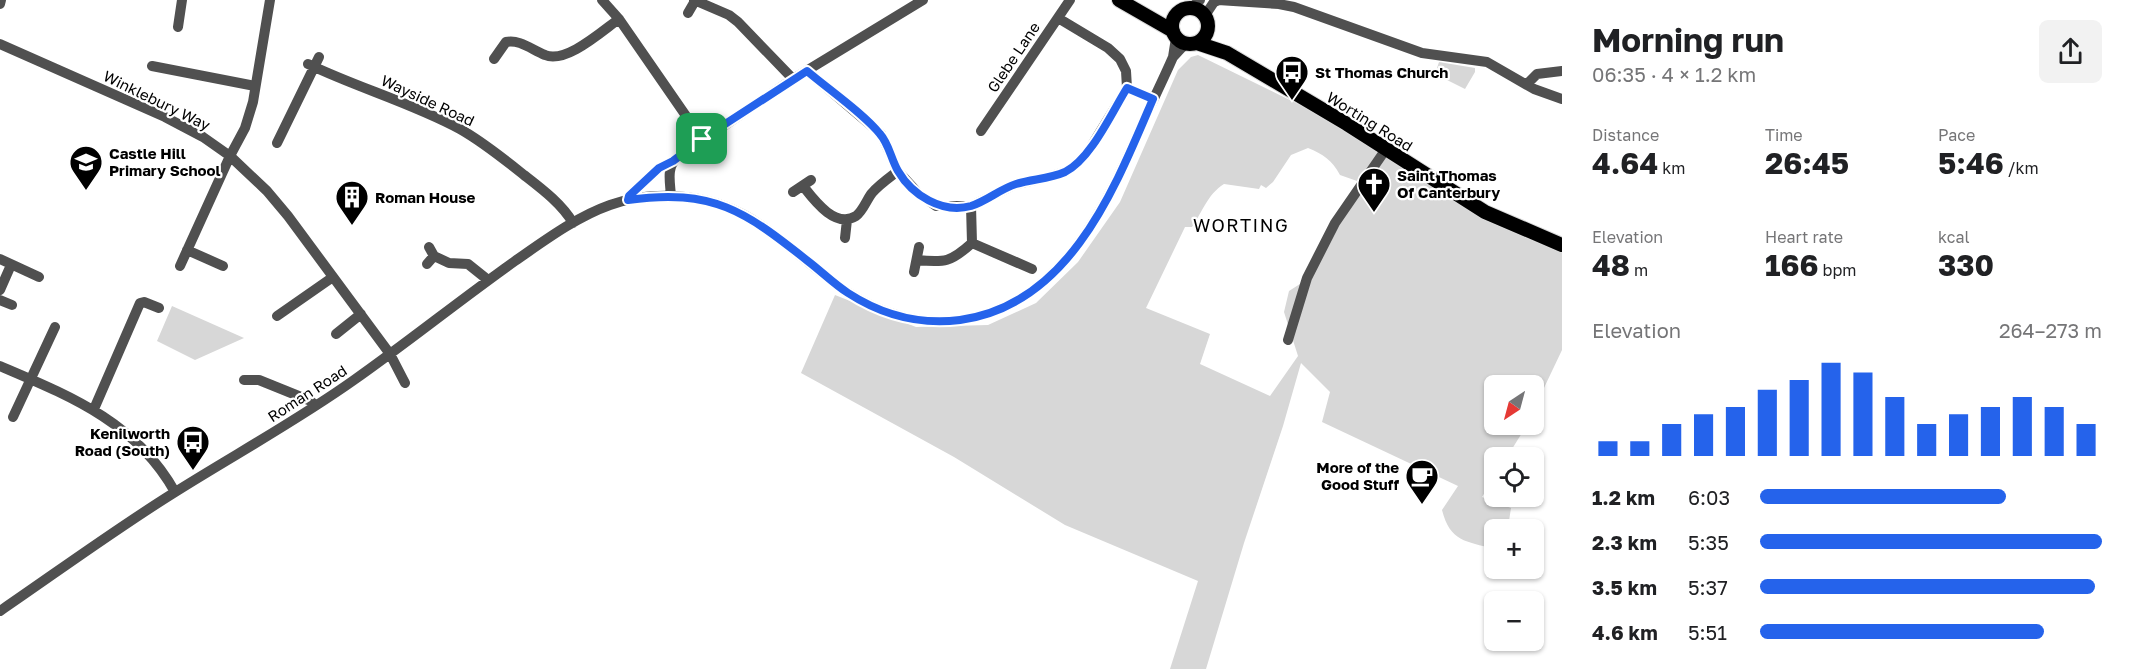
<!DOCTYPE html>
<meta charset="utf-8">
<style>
body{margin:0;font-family:"Golos Text",sans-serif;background:#f2f2f2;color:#202124;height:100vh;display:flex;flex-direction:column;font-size:22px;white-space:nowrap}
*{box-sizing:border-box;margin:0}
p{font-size:20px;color:#757577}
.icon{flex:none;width:33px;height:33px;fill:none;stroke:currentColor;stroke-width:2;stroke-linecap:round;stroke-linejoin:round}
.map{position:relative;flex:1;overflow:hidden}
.drawer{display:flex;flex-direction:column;background:#fff;width:570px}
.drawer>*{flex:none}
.needle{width:39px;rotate:216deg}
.buttons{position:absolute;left:1484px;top:375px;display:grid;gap:12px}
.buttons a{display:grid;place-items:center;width:60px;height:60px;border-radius:9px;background:#fff;box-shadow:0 2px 4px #0004;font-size:30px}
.pin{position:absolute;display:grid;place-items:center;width:51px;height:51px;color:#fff;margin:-26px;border-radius:12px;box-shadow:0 3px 9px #0006}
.round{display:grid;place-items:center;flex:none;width:63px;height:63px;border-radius:9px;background:#f2f2f2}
.summary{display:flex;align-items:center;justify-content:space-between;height:102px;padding:0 30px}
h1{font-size:33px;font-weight:700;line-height:45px}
.metrics{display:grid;grid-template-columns:repeat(3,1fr);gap:9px;height:102px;padding:6px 30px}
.metrics div{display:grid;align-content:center}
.metrics b{font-size:30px;font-weight:700}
.metrics small{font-size:16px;font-weight:400}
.metrics p{font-size:16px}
.chart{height:168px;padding:12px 30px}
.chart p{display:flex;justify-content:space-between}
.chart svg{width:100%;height:108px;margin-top:6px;stroke:#2563eb;stroke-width:6}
ul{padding:0 30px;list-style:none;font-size:20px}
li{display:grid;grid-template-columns:96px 72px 1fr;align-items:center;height:45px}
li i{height:15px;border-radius:8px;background:#2563eb}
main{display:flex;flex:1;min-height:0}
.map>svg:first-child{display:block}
</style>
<main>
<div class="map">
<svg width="1562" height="669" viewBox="0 0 1562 669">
<rect width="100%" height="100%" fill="#fff"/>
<!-- green -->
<path fill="#d7d7d7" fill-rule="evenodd" d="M1198,55L1304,107L1380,150L1480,215L1562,253V350L1533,411V386H1494V424L1527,425L1507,457L1494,458V478L1482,497L1511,508L1509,521L1511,529L1494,530V549C1466,541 1450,542 1442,510L1458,486L1322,422L1330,392L1301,363L1283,426L1244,543L1206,669H1170L1198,581L1065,525L954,457L801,373L835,295L916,327L988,325L1036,303L1078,262L1120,202L1178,70L1191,57ZM1308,148C1323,154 1332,160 1340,175L1357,181L1365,174L1300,284L1289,291L1284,312L1298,356L1270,396L1200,364L1210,334L1146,308L1185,227H1192C1203,211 1207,195 1224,184L1259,189L1261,185L1266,188L1273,182L1291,155Z
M1439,62L1475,68V72L1465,89L1435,74Z
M172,306L244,338L195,360L157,341Z"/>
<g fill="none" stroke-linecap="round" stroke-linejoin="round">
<defs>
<path id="major" d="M1119,0L1173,31
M1172 26a18 18 0 1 1 36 0a18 18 0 1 1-36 0Z
M1197,43L1227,53L1347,124L1485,212L1562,245"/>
</defs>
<!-- major casing -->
<use href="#major" stroke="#dbdbdb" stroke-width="16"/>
<!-- minor -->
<path stroke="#505050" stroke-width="10" d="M602,0L619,19L702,139
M694,0L729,15L738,22L793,79
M1218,0L1279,4L1294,7L1422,53L1487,62L1534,89L1562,99
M0,4L1,0
M1190,9L1200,0
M688,13L695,1
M1204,17L1214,2L1219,0
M178,27L182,0
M0,44L165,117L203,137L230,156L267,191L288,216L390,354L405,383
M1173,57L1185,44
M494,59L506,42C520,39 532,50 545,55C566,64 602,31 619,19
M308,64C358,88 412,103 460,129C483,142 504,159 524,175C542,189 562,204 573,223
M152,66L255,86
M807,71L881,134L898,171L919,194L936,206H971L1016,184L1049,177L1067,171L1079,162L1089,150L1127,88L1126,71L1120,59L1108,48L1058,18
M1527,84L1537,74L1562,71
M1127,88L1153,99
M981,131L1070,0
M277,143L319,57
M803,186C814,200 835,229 856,216C863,211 867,199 872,193C880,184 889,178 898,171
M793,192L811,180
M671,196C670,181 666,167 678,157L793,79L923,0
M628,200L629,196L659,168L673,161
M845,238L847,220
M972,243L1032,269
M187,250L223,266
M434,256L449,263L468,264L488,280
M0,259L39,277
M917,260C945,263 951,262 972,243L971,206
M427,264L434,256L429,247
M180,266L230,156L245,128L253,102L270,0
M914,272L919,247
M0,290L11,265
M0,300L12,305
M277,316L333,277
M336,334L361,314
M1288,340L1307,278L1335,223L1386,149
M0,366C70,396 136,422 175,492
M244,380H259L311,401L315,406
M94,409L140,303L144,302L159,308
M13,417L55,327
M0,611C57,572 113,531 172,494C232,456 295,422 354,380C408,342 460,300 515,261C544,241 576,217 610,205C659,188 717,195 759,224C790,245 816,271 847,292C880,314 919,325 959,320C1060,307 1106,207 1142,124C1152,102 1163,80 1173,57L1176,38"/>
<!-- major -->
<use href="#major" stroke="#000" stroke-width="14"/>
</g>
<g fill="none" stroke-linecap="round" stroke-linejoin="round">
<defs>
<path id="route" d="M807,71C828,89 863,113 880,134C889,144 891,159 898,171C912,195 942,214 971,206C987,201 1000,189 1016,184C1032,179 1049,179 1065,172C1091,159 1112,112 1127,88L1153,99C1115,188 1070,305 960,320C920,325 882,315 848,293C834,284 822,272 809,262C745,211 713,188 628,200L629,196L659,168L673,161L702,139Z"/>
</defs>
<!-- route casing -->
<use href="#route" stroke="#fff" stroke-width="12"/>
<!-- route -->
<use href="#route" stroke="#2563eb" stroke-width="8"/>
</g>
<!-- icons -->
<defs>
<symbol id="bus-pin" viewBox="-11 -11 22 30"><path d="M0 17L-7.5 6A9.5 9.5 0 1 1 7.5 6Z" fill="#000" stroke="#fff"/><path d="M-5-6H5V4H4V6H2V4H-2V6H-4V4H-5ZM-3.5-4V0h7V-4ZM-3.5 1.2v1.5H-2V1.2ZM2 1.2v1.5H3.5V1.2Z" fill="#fff"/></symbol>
<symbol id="school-pin" viewBox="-11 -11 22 30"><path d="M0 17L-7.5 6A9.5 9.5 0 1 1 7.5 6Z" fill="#000" stroke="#fff"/><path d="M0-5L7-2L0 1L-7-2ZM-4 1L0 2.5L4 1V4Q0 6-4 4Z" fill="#fff"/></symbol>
<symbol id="church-pin" viewBox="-11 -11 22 30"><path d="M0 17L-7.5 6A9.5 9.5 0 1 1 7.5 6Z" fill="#000" stroke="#fff"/><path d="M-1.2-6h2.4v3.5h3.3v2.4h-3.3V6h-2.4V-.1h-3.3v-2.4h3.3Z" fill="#fff"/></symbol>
<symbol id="building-pin" viewBox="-11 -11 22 30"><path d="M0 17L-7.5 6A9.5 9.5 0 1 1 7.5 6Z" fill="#000" stroke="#fff"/><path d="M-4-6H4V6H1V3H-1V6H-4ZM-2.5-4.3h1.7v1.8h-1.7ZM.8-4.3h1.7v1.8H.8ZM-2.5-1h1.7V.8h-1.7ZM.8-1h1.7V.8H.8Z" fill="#fff"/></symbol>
<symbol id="cafe-pin" viewBox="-11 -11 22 30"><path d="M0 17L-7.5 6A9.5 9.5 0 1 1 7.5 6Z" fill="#000" stroke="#fff"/><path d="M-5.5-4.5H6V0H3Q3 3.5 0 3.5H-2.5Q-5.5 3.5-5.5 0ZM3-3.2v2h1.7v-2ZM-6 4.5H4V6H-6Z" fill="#fff"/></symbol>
</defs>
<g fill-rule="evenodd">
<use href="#bus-pin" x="1273" y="53" width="38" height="52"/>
<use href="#school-pin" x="67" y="143" width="38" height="52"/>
<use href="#church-pin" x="1355" y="165" width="38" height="52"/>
<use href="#building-pin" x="333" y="178" width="38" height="52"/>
<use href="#bus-pin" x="174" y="423" width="38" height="52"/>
<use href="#cafe-pin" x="1403" y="457" width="38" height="52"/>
</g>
<g text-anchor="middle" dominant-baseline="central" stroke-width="4.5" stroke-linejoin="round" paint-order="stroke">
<!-- street labels -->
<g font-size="15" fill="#000" stroke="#fff">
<text transform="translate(1013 57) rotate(-56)">Glebe Lane</text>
<text transform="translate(157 100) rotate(26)">Winklebury Way</text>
<text transform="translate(428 100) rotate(25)">Wayside Road</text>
<text transform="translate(1370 121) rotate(32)">Worting Road</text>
<text transform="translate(307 393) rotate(-33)">Roman Road</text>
</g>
<!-- poi labels -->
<g font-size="15" font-weight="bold" fill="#000" stroke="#fff" text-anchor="start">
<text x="1315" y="72">St Thomas Church</text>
<text x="109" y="153">Castle Hill<tspan x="109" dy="17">Primary School</tspan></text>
<text x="1397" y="175">Saint Thomas<tspan x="1397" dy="17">Of Canterbury</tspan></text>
<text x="375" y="197">Roman House</text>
<text x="170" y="433" text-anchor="end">Kenilworth<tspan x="170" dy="17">Road (South)</tspan></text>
<text x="1399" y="467" text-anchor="end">More of the<tspan x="1399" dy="17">Good Stuff</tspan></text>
</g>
<!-- quarter labels -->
<g font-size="18" letter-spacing="1.5" fill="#000" stroke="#fff">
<text x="1241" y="225">WORTING</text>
</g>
</g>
</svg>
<div class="buttons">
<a><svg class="needle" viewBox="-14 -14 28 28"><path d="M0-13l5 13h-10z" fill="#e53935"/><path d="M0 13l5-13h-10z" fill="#757577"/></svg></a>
<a><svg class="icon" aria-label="locate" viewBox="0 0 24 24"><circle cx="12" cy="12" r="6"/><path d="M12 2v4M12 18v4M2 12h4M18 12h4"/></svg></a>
<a>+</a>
<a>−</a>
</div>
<div class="pin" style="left:702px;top:139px;background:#1e9e55"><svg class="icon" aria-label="arrive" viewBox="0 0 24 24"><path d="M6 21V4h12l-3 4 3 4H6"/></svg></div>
</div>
<section class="drawer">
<div class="summary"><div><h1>Morning run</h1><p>06:35 · 4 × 1.2 km</p></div><a class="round"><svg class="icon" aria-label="share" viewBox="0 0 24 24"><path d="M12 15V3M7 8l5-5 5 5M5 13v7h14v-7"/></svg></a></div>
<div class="metrics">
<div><p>Distance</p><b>4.64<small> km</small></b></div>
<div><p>Time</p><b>26:45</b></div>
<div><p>Pace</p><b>5:46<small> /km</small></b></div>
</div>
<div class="metrics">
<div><p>Elevation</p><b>48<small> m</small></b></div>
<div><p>Heart rate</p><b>166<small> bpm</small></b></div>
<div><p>kcal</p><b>330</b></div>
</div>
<div class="chart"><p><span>Elevation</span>264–273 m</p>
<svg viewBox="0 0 160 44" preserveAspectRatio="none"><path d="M5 44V38M15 44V38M25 44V31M35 44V27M45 44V24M55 44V17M65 44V13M75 44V6M85 44V10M95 44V20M105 44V31M115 44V27M125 44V24M135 44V20M145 44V24M155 44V31"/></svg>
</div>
<ul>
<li><b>1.2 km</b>6:03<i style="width:72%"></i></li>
<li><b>2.3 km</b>5:35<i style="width:100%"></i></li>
<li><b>3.5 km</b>5:37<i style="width:98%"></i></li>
<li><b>4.6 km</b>5:51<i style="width:83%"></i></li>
</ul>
</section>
</main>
